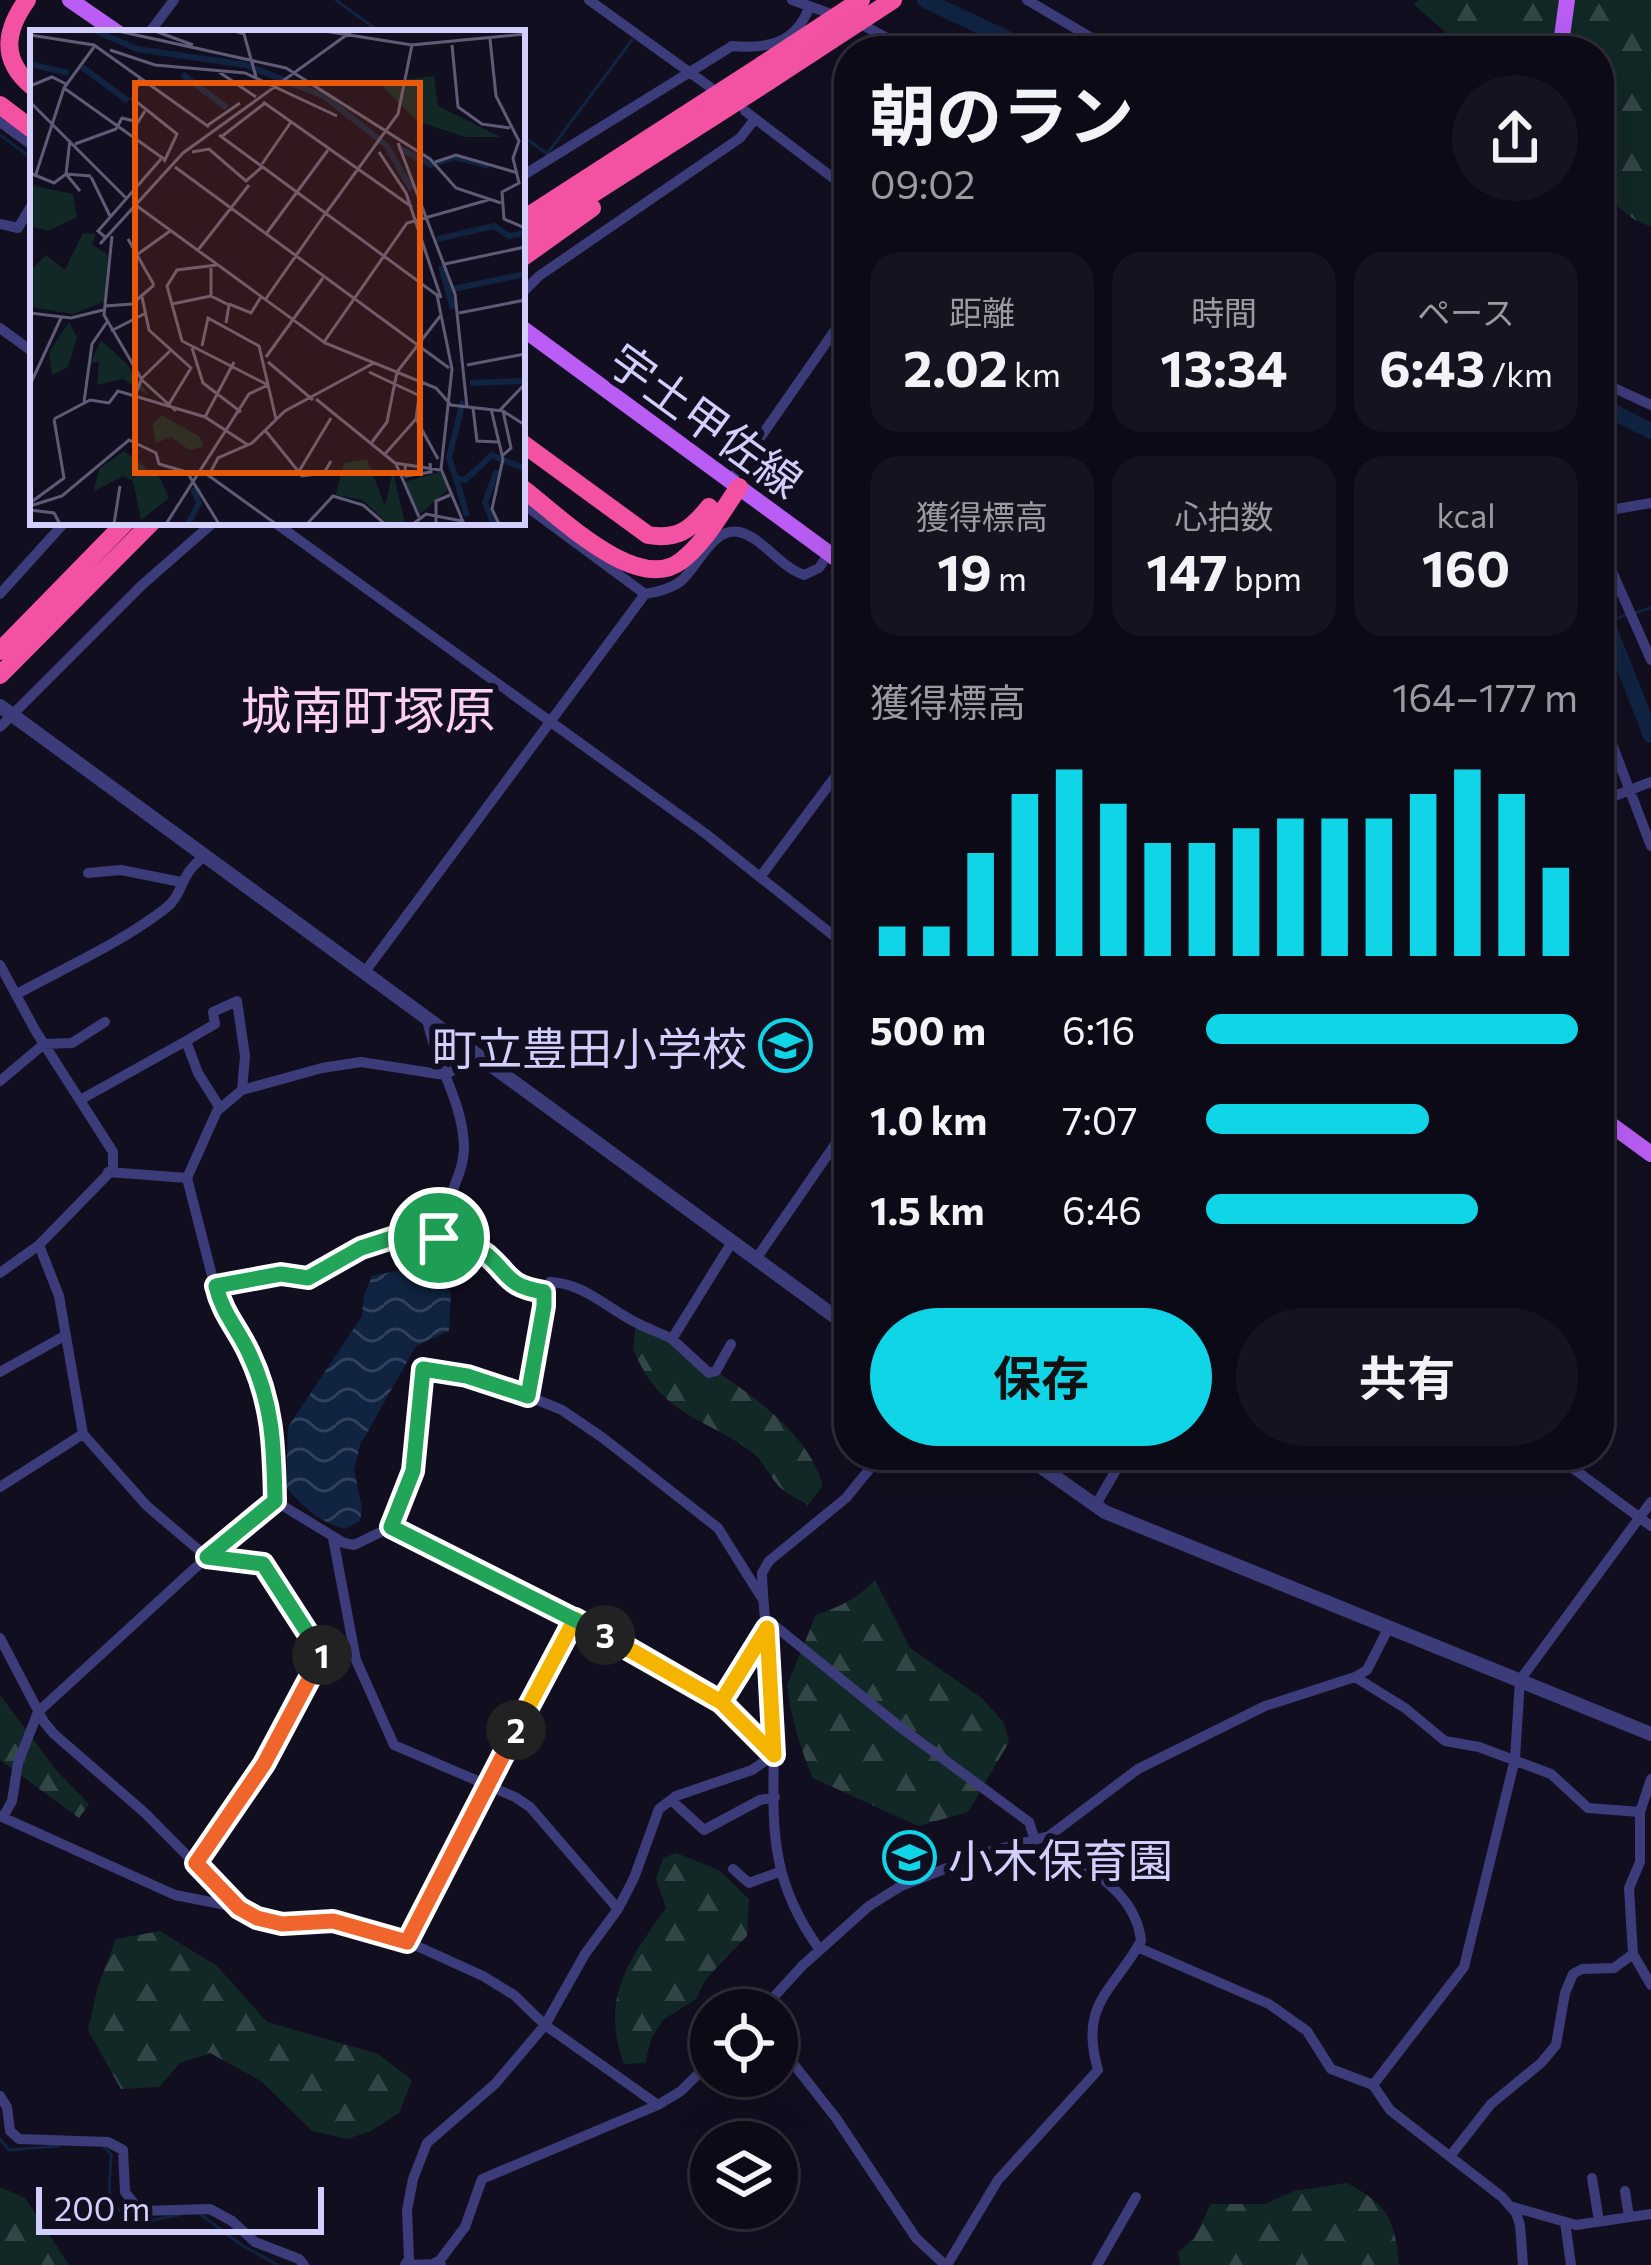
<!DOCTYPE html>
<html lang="ja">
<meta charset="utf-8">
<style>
body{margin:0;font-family:Commissioner,"Noto Sans JP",sans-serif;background:#161320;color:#f1f3f6;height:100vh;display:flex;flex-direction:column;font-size:45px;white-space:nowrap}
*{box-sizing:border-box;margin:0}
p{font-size:39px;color:#9a9aa1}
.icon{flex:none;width:66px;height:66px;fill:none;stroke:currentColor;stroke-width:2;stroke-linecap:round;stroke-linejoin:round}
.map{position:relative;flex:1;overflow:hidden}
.drawer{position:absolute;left:834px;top:36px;width:780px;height:1434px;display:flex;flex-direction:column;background:#0d0a17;border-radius:48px;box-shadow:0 12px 48px #0002,0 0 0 3px #2d2b36}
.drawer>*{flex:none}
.fabs{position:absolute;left:690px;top:1989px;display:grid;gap:24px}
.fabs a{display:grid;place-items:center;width:108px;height:108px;border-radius:50%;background:#0d0a17;box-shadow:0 12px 48px #0002,0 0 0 3px #2d2b36;font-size:60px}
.scale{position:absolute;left:36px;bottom:30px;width:288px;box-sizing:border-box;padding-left:12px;border:6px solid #d3cffc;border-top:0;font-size:33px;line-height:42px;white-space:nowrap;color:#d3cffc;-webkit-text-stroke:9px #110e1f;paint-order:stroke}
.pin{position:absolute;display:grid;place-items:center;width:102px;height:102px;color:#fff;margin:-51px;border:6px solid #fff;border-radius:50%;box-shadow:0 3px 12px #0007}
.km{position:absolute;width:60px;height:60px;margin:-30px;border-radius:50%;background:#222;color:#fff;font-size:33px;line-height:60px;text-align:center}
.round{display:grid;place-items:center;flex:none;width:126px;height:126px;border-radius:63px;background:#161320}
.head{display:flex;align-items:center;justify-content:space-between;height:204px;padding:0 36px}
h1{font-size:66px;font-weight:700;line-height:90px}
.figures{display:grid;grid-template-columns:repeat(3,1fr);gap:18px;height:204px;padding:12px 36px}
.figures div{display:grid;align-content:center;border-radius:30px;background:#161320;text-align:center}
.figures b{font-size:51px;font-weight:700}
.figures small{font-size:33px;font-weight:400}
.figures p{font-size:33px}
.chart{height:336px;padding:24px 36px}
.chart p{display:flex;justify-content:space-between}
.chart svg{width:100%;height:216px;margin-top:12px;stroke:#0fd5e7;stroke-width:6}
.action{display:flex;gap:24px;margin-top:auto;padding:24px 36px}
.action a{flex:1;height:138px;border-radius:72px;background:#0fd5e7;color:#111;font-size:48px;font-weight:700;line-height:138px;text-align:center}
.action a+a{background:#161320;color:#f1f3f6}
ul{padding:0 36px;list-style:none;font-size:39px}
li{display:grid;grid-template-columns:192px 144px 1fr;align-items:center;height:90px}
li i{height:30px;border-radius:15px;background:#0fd5e7}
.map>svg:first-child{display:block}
</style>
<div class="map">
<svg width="1651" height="2265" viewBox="0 0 1651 2265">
<defs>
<pattern id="forest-firs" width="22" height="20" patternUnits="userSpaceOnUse" patternTransform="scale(3)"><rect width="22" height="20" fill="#112827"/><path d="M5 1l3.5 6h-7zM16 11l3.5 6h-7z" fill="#334647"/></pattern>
<pattern id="water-waves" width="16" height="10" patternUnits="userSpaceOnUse" patternTransform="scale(3)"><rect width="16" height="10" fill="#102341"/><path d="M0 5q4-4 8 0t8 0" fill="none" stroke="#32425d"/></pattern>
</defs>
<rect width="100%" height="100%" fill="#110e1f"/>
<!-- forest -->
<path fill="url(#forest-firs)" d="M1419,0H1651V227L1635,220L1599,192V51H1467L1413,4Z
M636,1323C698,1361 803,1413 823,1486L808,1505C798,1499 784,1493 777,1484C768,1474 764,1462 753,1453C703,1415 662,1418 633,1349Z
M875,1580L910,1648L983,1699L1004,1723L1009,1742L968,1812L918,1826L813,1778C800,1748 791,1718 787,1685L816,1615C839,1607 858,1598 875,1580Z
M0,1695L56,1770L89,1804L79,1818L0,1760Z
M676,1853L719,1870L749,1899L747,1936L706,1979L696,1999L663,2020L651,2039L645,2063L624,2064C600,1997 628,1962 666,1908L656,1879L663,1858Z
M160,1931L217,1966L267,2022L378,2054L412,2080L399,2113L371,2131L347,2139L312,2131L261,2081L210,2053L180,2063L159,2087L121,2089L88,2030L98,1986L116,1939Z
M1347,2183C1388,2205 1395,2219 1399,2265H1180L1178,2253L1195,2237L1211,2204H1265L1294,2191Z
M0,2187L25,2198L69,2265H0Z"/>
<!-- water -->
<path fill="url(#water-waves)" d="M410,1268L436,1276L451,1293L449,1331L416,1346L360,1445L354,1470L362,1508L360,1521L345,1529C319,1522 302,1506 286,1487L288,1427L362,1316L364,1295L372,1276Z"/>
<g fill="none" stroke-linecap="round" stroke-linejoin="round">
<!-- stream -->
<path stroke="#102341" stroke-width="3" d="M336,0L381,33
M0,135L33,159
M522,135L547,154L632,40
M1635,613L1651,608
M1608,621L1626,615
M0,2139L9,2150L59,2146
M104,2147L111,2154C111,2189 99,2207 142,2222L179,2215
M200,2214L243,2246L278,2265"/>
<!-- river -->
<path stroke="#102341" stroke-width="16" d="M925,0L1033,51
M1599,405L1651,431
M1599,603L1651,735"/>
<!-- minor -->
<path stroke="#3d3c7b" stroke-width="10" d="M589,0L710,87
M792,0L834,15
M1027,0L1114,51
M857,22L911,51
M149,33L174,0
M745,111L849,190
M0,122L33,146
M522,176L732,46C767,49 795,44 809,8
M0,224L18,228L33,203
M522,293L539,276L740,138L755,119
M0,328L33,352
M1599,381L1651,405
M730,481L849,310
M522,503L645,594
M1599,512L1651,503
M274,522L706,834L849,948
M1599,542L1651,660
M0,594L65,522
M1599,710L1651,846
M0,727L142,585L214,522
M1599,802L1651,782
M88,873L121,870L181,882
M761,876L849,758
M0,965L35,1030L113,1152V1169L39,1245L0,1273
M364,973L645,594C657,592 671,589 681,581C698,567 712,527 739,532C762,537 780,567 804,575L819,568L829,553
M17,994C66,967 121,943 166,908C184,894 179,874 205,856
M427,1019C435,1063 463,1101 464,1147C464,1178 440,1206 439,1238C454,1242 474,1245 487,1255C511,1276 507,1286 544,1292L528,1396
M186,1041L215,1024L213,1012L237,1001L245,1056L242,1090
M0,1081L44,1044L72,1043L105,1022
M80,1100L186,1041L198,1073L220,1108
M108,1172L187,1178
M39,1245L59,1296L83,1434L147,1506L207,1557L263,1564L323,1654L264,1764L196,1863
M756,1259L849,1124
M216,1286L281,1275L308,1278L361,1248L392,1237L439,1238
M544,1292L550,1282C584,1283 608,1309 637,1323C648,1329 661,1333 672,1339L732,1242
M672,1339L709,1373L716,1371L731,1344
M0,1372L66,1335
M1555,1455L1651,1526
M0,1487L83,1434
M275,1501L344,1543L354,1545L391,1527L413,1471L423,1368L513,1390L562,1410L603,1438L718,1528L762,1598
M1095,1506L1125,1455
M391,1527L575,1619L675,1675L721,1702L774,1755
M333,1538L356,1660L394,1745L515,1797L530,1807L618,1909
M765,1618L900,1727L1029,1822L1035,1840
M0,1638L44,1722L54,1734L145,1813L239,1908L257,1918L282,1924L333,1921L408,1942L483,1976L514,1995L545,2025L658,2105
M1355,1677L1405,1708L1445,1741L1479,1747L1551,1774L1588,1808L1640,1812
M721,1702L767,1628
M1651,1779L1640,1812V1862L1629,1888L1633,1954L1651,1985
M671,1800L704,1830L760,1800L775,1797
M0,1816L175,1895L236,1907
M3,1817L12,1801L18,1763L38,1712L207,1557L275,1501L273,1425L249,1352L220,1307L187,1178L217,1111L242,1090L322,1068L361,1062L445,1075L479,1055
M733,1869L749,1883L779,1872
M408,1942L575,1619
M1137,1947L1269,2004L1307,2031L1331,2069L1373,2085L1390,2110L1502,2197L1516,2213L1520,2225L1523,2265
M820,1950C757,1864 778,1801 773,1702C770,1659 763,1616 762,1573L769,1561L846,1498L881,1455
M762,2010L802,1966L869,1906L901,1886L988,1852L1049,1836L1138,1769L1265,1706L1355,1677L1367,1670L1389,1627
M777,2043L836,2118L916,2238L945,2265
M1373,2085L1464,1967L1515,1759L1520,1680L1651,1502
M0,2096L7,2107L10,2131L19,2139L108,2142L123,2150L125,2192L140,2211L210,2209L232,2221L255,2242L299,2259L304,2265
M1451,2155L1491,2104L1541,2063L1556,2045L1565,1993L1573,1974L1582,1969L1614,1968L1633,1954
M1592,2178L1599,2221
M1625,2191L1629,2217
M1513,2207L1576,2225L1651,2214
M1565,2222L1571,2265
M405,2265L409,2259L407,2210L413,2179L427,2143L495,2084L545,2025L585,1954L618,1909L634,1878L659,1809L676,1796L752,1770L774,1755
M406,2265L437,2264L465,2227L482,2179L658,2105L681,2091L711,2061
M947,2265L998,2180L1098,2070C1079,2003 1112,1993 1141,1941C1136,1889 1082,1868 1049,1836
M1097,2265L1136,2197"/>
<!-- tertiary -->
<path stroke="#3d3c7b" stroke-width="14" d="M0,706L849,1327
M1024,1455L1105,1512L1651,1734
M437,2264L439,2265"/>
<!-- primary -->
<path stroke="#ba5df4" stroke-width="16" d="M70,0L118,33
M1560,51L1567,0
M522,328L849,568
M1599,1116L1651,1154"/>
<!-- motorway -->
<path stroke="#f352a2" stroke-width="18" d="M27,0C4,32 1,61 33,87
M0,105L33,130
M522,220L762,65
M522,239L769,81
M522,258L592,208
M522,443L648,535C677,540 691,530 709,507
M522,488C558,515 637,595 681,561C705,543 722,511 739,487
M0,651L126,522
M0,675L152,522"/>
<!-- motorway-bridge -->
<path stroke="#f352a2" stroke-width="18" d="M762,65L861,0
M769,81L893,0"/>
</g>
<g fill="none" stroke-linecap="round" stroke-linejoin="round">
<defs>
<path id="split-1" d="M322,1655L263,1564L207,1557L275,1501C274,1447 273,1403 249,1353C238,1329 222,1313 216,1286L281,1274L308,1278L361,1248L392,1238H439"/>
<path id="split-2" d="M322,1655L264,1764L196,1863L239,1908L257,1918L282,1924L333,1921L407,1942L516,1730"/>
<path id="split-3" d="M516,1730L575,1619L721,1702L767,1628L774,1755L721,1702L605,1635"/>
<path id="split-4" d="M439,1238C454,1242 474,1245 487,1255C511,1276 507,1286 544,1292V1306L528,1396L467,1376L423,1369L413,1471L391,1527L605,1635"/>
</defs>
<!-- split-1 casing -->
<use href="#split-1" stroke="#fff" stroke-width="24"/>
<!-- split-2 casing -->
<use href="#split-2" stroke="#fff" stroke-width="24"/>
<!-- split-3 casing -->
<use href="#split-3" stroke="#fff" stroke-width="24"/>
<!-- split-4 casing -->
<use href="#split-4" stroke="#fff" stroke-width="24"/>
<!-- split-1 -->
<use href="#split-1" stroke="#22a559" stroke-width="15"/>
<!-- split-2 -->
<use href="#split-2" stroke="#f0652b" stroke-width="15"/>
<!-- split-3 -->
<use href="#split-3" stroke="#f5b400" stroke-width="15"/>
<!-- split-4 -->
<use href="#split-4" stroke="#22a559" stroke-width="15"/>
</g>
<!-- icons -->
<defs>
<symbol id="school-ring" viewBox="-11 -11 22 22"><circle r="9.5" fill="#110e1f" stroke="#0fd5e7" stroke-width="1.5"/><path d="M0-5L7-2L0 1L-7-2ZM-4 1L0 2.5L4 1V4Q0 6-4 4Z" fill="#0fd5e7"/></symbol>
</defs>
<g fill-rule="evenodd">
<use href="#school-ring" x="756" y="1016" width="59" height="59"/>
<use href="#school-ring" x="880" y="1828" width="59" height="59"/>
</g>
<g text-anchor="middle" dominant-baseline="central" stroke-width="12" stroke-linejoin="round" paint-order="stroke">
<!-- street labels -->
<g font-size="45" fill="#d3cffc" stroke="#110e1f">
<text transform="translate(707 419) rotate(36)">宇土甲佐線</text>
</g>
<!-- poi labels -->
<g font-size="45" fill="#d3cffc" stroke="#110e1f" text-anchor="end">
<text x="747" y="1046">町立豊田小学校</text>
<text x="948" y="1858" text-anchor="start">小木保育園</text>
</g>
<!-- quarter labels -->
<g font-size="51" fill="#fcd1ed" stroke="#110e1f">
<text x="368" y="708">城南町塚原</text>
</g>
</g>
<!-- overview -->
<g transform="translate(30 30)">
<rect width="495" height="495" fill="#110e1f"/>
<path d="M404,46L408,76L471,107H435L387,91L349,53ZM0,155L43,164L47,187L18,201L0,196ZM39,292L47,308L38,337L22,345L19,322ZM71,310L97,334L119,366L93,349L67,355L69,331L60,334ZM132,385L170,407L174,417L159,420L141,407L126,413L122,395ZM94,421L130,448L139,468L111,490L103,451L93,446L63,462L69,439ZM337,429L355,476L363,441L375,494H358L333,470L306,465L314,433ZM410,442L420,458L390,484L375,452Z" fill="#112827"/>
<path d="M53,203L66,204L62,214L78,225L74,272L43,284L0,277V241L16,225L35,240Z" fill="#112827"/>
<path fill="none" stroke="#102341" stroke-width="6" d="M66,1L107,19L216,35L294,66L356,115L382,160M3,35L39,43M52,37L98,71M152,44L197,78M369,118L401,135L425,127L459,136M407,209L464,196L479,206L495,203M411,236L423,279M418,260L495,244M440,353L493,351M433,371L419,428L426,448L435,450L462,425L495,439M426,448L437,486M158,494L169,473L163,458M464,494L455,473L467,440"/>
<path fill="none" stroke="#5f5b77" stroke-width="3" d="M88,1L256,38L400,129L426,158L471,173M125,1L163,15M205,1L214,4L226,47M294,1L382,15M0,5L64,15L179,97M460,9L466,66L489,111L483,128L489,153L472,162L474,189L495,198M422,15L428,77L452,94L480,98M80,20L125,35L215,43L307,86M189,42L226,67M110,48L103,69L147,104L134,132M0,56L22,47L36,54M34,58L134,129M0,72L97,169M233,72L382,177M178,95L210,73M189,105L407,265L422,339L411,439L434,494M191,107L235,73M40,110L36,144L50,161M368,113L425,264L437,377M45,114L86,99L92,88L108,92L115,81M162,122L179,119L216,151L232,137M349,122L376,163L411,268M405,132L426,125L488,143M232,134L261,92M145,137L419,338M0,143L24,153L36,144L61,146M5,147L34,58L64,17M61,147L81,188M107,176L295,313L406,358L421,375L473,381L495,395M296,183L368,84L382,15L495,4M236,204L298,120M82,206L74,285L112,350L146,381M75,207L68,201L131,129M98,209L124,255M70,214L153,123L322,1M168,220L219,155M108,224L140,201M415,234L495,217M181,236V266L199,275L196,293M112,267L119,300L161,338L139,374M235,270L295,184M142,274L181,266M199,274L221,283L231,267M75,276L102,274L124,255M0,283L41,288L73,280M429,283L495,270M81,301L116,283M152,311L137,256L147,240L187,235M152,311L238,355M294,312L377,193L458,170M172,316L178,288L229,316L246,389M162,318L173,353L211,382M236,327L293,248M238,332L283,370M437,335L495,324M339,342L388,365M391,352L386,389L408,429M0,355L31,288M105,366L112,348L140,321M286,369L365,433L410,440M54,372L62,314L77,292M443,378L447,411L468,412M461,379L473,429L462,479L469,494M470,380L495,354M175,387L204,332M24,389L60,370L79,373L88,361L175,387L218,415M235,400L272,446L294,443L301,431M342,412L357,392L367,342L411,285M355,424L386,389M472,426L481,418L473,381M366,434L389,487M375,436L376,446L401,442L400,433M175,443L246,494M180,443L188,428L222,413L255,381L344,333M268,443L301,388M0,473L34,448L24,389M0,476L32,466L99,410L126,423L129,434L157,442L189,494M0,480L24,483L30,494M84,494L90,456M136,494L219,364L238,355M277,494L303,466L333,475L355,494M383,494L396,484L432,491M406,494V471L420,465"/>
<path fill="#e8590c" fill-opacity="0.15" stroke="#e8590c" stroke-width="6" d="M105,53H390V443H105Z"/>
<rect width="495" height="495" fill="none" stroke="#d3cffc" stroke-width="6"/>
</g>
</svg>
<div class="fabs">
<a><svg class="icon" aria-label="locate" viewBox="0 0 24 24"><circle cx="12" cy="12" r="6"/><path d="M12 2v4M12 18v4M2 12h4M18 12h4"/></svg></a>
<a><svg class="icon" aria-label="layers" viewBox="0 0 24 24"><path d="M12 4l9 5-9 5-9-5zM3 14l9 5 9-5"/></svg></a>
</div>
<div class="scale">200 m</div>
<div class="pin" style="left:439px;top:1238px;background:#1e9e55"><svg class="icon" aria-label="arrive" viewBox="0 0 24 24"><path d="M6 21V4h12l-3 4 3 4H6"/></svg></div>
<b class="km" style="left:322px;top:1655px">1</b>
<b class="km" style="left:516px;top:1730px">2</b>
<b class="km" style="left:605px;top:1635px">3</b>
<section class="drawer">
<div class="head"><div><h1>朝のラン</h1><p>09:02</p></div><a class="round"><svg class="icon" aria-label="share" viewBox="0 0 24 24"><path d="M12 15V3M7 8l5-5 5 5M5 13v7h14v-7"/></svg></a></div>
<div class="figures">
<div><p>距離</p><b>2.02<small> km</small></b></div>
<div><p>時間</p><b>13:34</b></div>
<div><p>ペース</p><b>6:43<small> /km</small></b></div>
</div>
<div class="figures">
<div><p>獲得標高</p><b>19<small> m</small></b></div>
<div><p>心拍数</p><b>147<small> bpm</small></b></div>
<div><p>kcal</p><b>160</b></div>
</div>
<div class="chart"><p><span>獲得標高</span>164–177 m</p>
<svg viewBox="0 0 160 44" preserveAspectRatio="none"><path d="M5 44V38M15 44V38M25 44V23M35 44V11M45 44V6M55 44V13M65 44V21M75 44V21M85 44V18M95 44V16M105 44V16M115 44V16M125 44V11M135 44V6M145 44V11M155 44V26"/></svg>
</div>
<ul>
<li><b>500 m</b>6:16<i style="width:100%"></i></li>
<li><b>1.0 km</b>7:07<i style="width:60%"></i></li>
<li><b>1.5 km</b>6:46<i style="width:73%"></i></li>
</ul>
<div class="action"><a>保存</a><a>共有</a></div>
</section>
</div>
